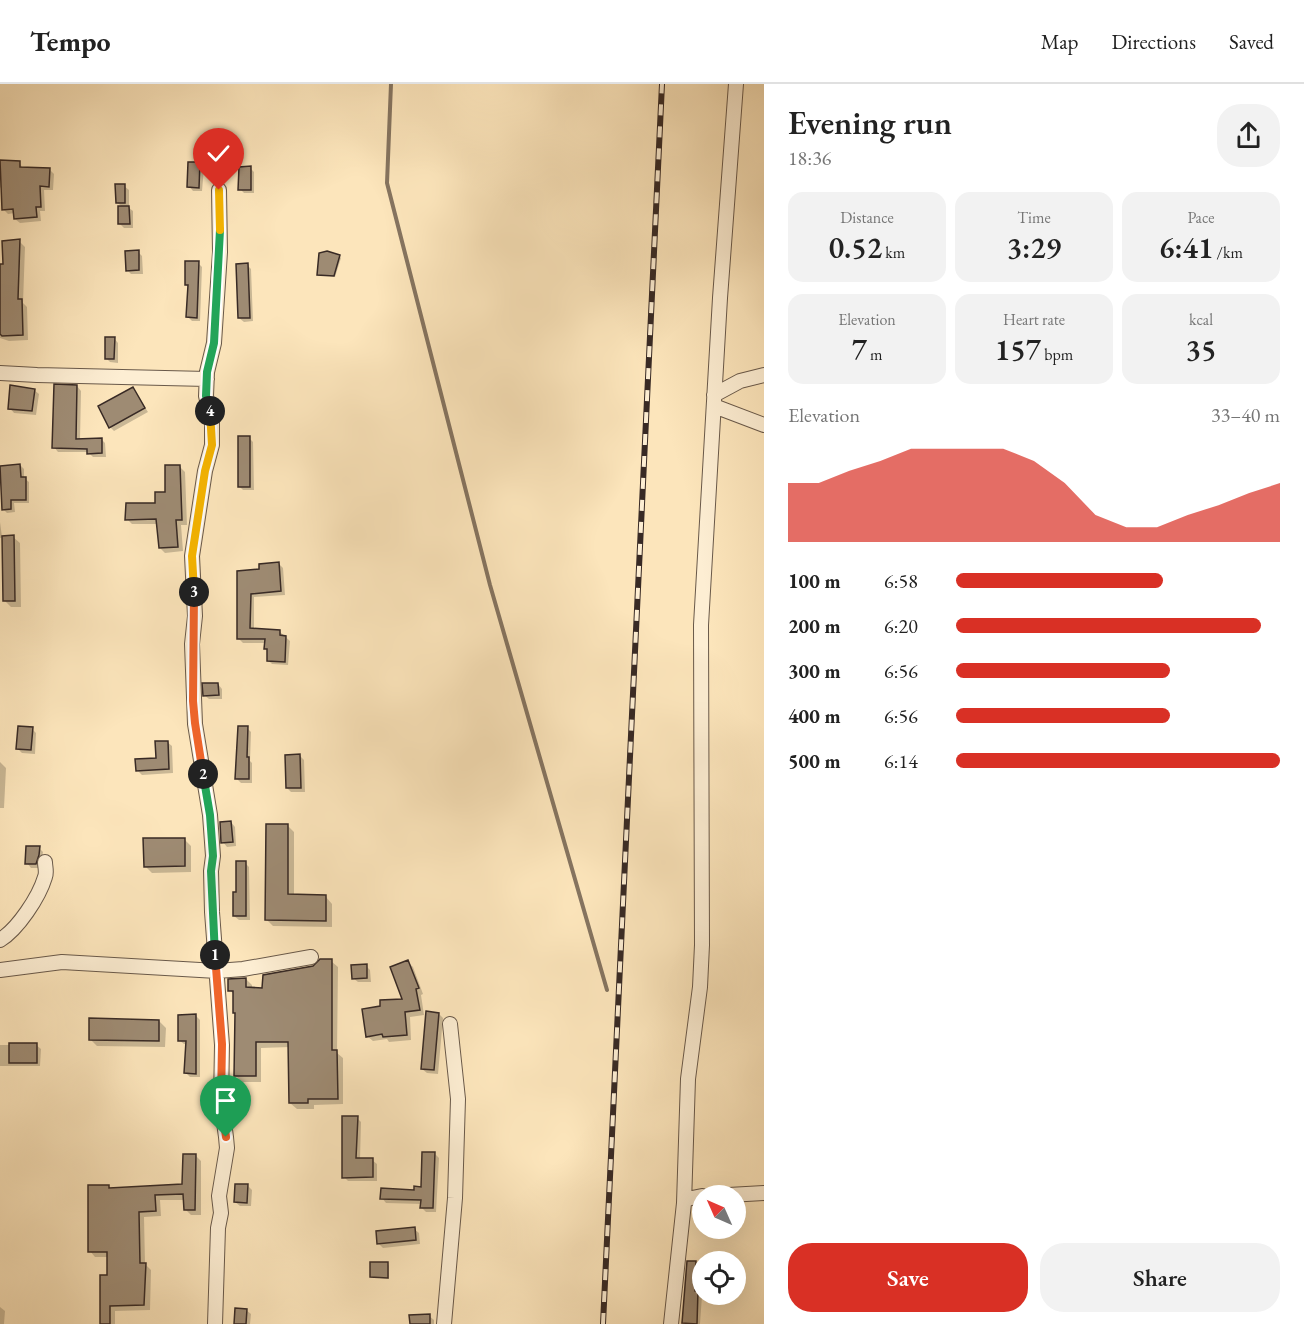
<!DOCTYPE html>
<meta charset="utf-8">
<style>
body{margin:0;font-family:"EB Garamond",serif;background:#f2f2f2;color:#222;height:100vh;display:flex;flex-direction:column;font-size:22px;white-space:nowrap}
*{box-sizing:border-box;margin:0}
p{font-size:20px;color:#767676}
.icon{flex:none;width:33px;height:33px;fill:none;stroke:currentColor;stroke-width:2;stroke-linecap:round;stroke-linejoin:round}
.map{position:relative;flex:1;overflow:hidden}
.panel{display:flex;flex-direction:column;background:#fff;width:540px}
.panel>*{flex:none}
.needle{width:39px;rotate:315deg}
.controls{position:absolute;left:692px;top:1101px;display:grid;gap:12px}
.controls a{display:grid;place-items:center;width:54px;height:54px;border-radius:50%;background:#fff;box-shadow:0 6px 24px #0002;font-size:30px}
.pin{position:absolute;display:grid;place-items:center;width:51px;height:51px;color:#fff;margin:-62px -26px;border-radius:50% 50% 50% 0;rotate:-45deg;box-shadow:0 0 6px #0007}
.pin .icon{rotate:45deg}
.km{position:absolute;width:30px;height:30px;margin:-15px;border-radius:50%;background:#222;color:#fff;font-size:16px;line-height:30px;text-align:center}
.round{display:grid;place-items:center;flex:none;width:63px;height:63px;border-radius:24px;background:#f2f2f2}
.headline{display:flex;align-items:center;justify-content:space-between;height:102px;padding:0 24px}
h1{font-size:33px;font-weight:600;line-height:45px}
.stats{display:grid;grid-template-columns:repeat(3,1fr);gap:9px;height:102px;padding:6px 24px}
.stats div{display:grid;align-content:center;border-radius:15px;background:#f2f2f2;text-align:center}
.stats b{font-size:30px;font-weight:600}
.stats small{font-size:16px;font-weight:400}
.stats p{font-size:16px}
.chart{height:168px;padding:12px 24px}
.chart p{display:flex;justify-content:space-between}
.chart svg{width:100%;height:108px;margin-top:6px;fill:#d93025;opacity:.7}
.action{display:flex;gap:12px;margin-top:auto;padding:12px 24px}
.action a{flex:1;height:69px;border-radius:24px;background:#d93025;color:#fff;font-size:24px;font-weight:600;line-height:69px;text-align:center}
.action a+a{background:#f2f2f2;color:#222}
ul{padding:0 24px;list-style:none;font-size:20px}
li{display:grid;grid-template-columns:96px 72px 1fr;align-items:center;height:45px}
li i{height:15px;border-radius:8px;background:#d93025}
header{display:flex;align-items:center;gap:36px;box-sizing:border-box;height:84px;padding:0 30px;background:#fff;border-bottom:2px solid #e0e0e0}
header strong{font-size:28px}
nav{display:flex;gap:33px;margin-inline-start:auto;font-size:21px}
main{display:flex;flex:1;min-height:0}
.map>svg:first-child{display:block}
</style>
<header>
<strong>Tempo</strong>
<nav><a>Map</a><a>Directions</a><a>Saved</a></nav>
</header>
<main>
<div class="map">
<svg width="764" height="1240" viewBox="0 0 764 1240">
<rect width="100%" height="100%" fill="#fce5bb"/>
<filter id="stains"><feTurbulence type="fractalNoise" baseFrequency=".00333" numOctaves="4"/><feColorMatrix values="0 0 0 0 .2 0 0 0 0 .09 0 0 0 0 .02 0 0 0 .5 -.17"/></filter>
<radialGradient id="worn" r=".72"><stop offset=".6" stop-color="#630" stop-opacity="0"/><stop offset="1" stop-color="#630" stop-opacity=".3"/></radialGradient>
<!-- shadow -->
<path fill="#0003" d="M1,78L19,79L24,85L50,86L54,90L53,106H44L45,127H40L41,137L20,139L15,135V129L8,130L4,126L2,105L0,103Z
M199,80L204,84L202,107H193L189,102Z
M250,84L254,88V109H244L240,105Z
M124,102L129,106V124L133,127V144H124L120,140L122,123L117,118Z
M19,157L25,163L23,219L27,223L28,256L9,257L0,254V218L5,181Z
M138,168L142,172L143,190H131L127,186Z
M339,172L341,174L335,193L318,190Z
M198,179L202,183L200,237H192L188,233L189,203L186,201Z
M247,181L251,185L253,237L244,238L239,234Z
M114,254L118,259V279L110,278L106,274Z
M77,302L81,307L80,356L101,355L105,359L106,373H93L88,368H58L54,363Z
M133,305L148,328L114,347L110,343Z
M34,306L39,310L36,331L14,329L10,324Z
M249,354L253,358L254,406H243L239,402Z
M20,381L24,385V394L29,398V419H14L15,428L7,429L3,425Z
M180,383L185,388L187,441H181L183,467L165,469L160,464L158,440H132L127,435L157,420L167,409Z
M0,438L2,453H13L20,459L21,523H11L4,516V453L0,454Z
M279,480L283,484L285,511L254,513V546L279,547L290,557L288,581L272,580L268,576L269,567L266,564V559H243L239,555V488L261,486Z
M218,600L222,605V615H209L204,611Z
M247,644L251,648L250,677L252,679V699H241L237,695Z
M32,645L36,649L35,670L22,669L17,664Z
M167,658L172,662L173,689L142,691L137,686L157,675Z
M300,672L304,676L305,708H291L287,704Z
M0,678L6,684L4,724H0Z
M231,738L235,743L236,762L227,763L223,758Z
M287,741L294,748V812L326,813L332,820V843L273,842L266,835Z
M184,755L191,762V788L152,789L145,782Z
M39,764L43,768L40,784H31L27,779Z
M245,779L249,783L250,836H239L234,832Z
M331,877L338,883L337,969L343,974V1020L314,1021V1025H297L290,1019V963L261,964V998H242L236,992L237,931L234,929V911L230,906L246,895L252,901V905H264Z
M408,878L413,883L423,910L421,911L424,931L410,933L411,956L389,958L387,955L373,957L367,952L404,916Z
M366,882L370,886L371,898H358L353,894Z
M439,930L443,934L438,990L427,989L422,985Z
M196,932L200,936V993H190L186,989L187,960H184L179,956Z
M159,937L166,944L165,963L97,962L90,955Z
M0,961H36L41,965L40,982H0Z
M357,1034L361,1038L360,1076H372L377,1080V1097H348L344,1093Z
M435,1070L439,1074L436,1128H426L422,1124V1120L386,1119L382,1114L422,1104Z
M195,1071L201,1077V1131H191L185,1125V1116H160L161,1132L144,1133L145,1180L151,1186L150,1226L115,1227V1240H101L109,1192V1173H95L90,1167L108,1102L111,1105L184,1102Z
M248,1102L252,1106L251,1122H240L235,1118Z
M414,1145L419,1149L420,1160L383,1164L378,1159Z
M695,1179L700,1183L699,1209L702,1212L700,1240H681Z
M388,1180L389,1182V1195L372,1193Z
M0,1223L5,1227L4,1240H0Z
M246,1226L251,1230L250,1240H236Z
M429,1232L434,1236V1240H411Z"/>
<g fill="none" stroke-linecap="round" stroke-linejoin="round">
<!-- stream -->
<path stroke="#857460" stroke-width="4" d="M391,0L387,99L490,501L607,906"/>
</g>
<!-- building -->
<path fill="#9e8b73" stroke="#382a25" stroke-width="1.5" d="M0,76L20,77V83L50,84L49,103L40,102L41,123H36L37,133L14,135L13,125L2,126Z
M188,78H200L199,104L187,103Z
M251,82V106H238L239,83Z
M115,100H125V119H116Z
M118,122H129L130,140H118Z
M20,155L18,215H22L23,251L2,252L0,250V180H3L2,157Z
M139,166V186L126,187L125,167Z
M327,167L340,171L334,192L317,191L319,169Z
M185,177H199L197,234L186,233L188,201H185Z
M248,179L250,234H238L236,180Z
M105,253H115L114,275H105Z
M54,300L77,301L76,355L102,354V369L87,370V365L52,364Z
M10,301L35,305L32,327L8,325Z
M133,303L145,324L109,344L98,322Z
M238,352H250V403H238Z
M20,380L21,393H26V416H11V425L2,426L0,382Z
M165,381H180L182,436H176L178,463L159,464L156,435L125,436L126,419H155V408H165Z
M14,451L15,517H3L2,452Z
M279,478L281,507L251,510L250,544L280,546V551L286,552L285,578L267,577V565H264L265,555H237V487L259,485V480Z
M202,599H218L219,611L203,612Z
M18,642L33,643L31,666L16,665Z
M238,642H248L247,673H249V695H235Z
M155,657H168L169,685L136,687L135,675L156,674Z
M300,670L301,704H286L285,671Z
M231,737L233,758L221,759L220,738Z
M266,740H288V810L326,811V837L265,836Z
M143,754H185V782L144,783Z
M26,762H40L39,771L36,780H25Z
M236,777H246V832H233V808H236Z
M320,875H332V966H337L338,1015H308V1019H289L288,958H256V992H234L235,929H233V907H228V895L246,894V903L262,904L263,891L313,882Z
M408,876L419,904L416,905L420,926L405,928L407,951L383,953L382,950L366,953L362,925L380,922V916L402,915L390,883Z
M367,880V894L352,895L351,881Z
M426,927L439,929L434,986L421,985Z
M196,930V990L184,989L186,957H178V931Z
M89,934L159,936V957L89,956Z
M9,959H37V979H9Z
M342,1032H358L356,1074H373V1093L342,1094Z
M422,1068H435L433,1124H420L421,1116L380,1115L381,1104L414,1106V1102L421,1103Z
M183,1070H196L195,1126H184L183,1110L155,1111L156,1127L139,1128L140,1179H146L144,1221L110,1222V1240H100V1191H107V1168H88V1101H109V1104L182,1100Z
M235,1100H248L247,1119L234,1118Z
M415,1143L416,1156L377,1160L376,1147Z
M687,1177H696L695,1207H698L697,1240L682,1239Z
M370,1178H388V1194L370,1193Z
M235,1224L247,1225L246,1240H234Z
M430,1230V1240H410L409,1231Z"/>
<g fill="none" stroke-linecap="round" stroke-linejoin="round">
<defs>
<path id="street" d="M0,289L37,291L207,295
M714,311L740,297L764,291
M714,322L764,341
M0,856C18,845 39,813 45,793C47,788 45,783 45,778
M0,886L62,878L217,887L243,885L311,873
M711,1112L764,1109
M684,1119L687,1115L702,1112
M215,1240L218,1144L221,1129L219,1112L227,1064L226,1053L221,1017L222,961L212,828L211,787L213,772L210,731L195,640L192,560L195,532L192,472L205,387L212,361V338L206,312L207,288L214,259L220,168L219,106
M444,1240L455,1114L458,1015L450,940
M671,1240L684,1119L688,995L700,903L702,861L701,541L720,214L736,0"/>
</defs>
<!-- street casing -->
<use href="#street" stroke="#69594a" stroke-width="16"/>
<!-- street -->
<use href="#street" stroke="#fdeed3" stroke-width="14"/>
<defs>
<path id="rail" d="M603,1240L662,0"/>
</defs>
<!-- rail casing -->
<use href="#rail" stroke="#382a25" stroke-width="6"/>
<!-- rail -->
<use href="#rail" stroke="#fdeed3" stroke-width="4" stroke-dasharray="11" stroke-linecap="butt"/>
</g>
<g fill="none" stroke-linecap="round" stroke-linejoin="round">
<defs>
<path id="split-1" d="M215,871L222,960L221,1017L226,1053"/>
<path id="split-2" d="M203,690L210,731L213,772L211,787L215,871"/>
<path id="split-3" d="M194,508L193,617L195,639L203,690"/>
<path id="split-4" d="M194,508L192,472L205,387L212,361L210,327"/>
<path id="split-5" d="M210,327L206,312L207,288L214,259L220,146"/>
<path id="split-6" d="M219,106L220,146"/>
</defs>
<!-- split-1 casing -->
<use href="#split-1" stroke="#fff" stroke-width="12"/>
<!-- split-2 casing -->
<use href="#split-2" stroke="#fff" stroke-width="12"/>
<!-- split-3 casing -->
<use href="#split-3" stroke="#fff" stroke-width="12"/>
<!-- split-4 casing -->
<use href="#split-4" stroke="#fff" stroke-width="12"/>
<!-- split-5 casing -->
<use href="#split-5" stroke="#fff" stroke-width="12"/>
<!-- split-6 casing -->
<use href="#split-6" stroke="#fff" stroke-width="12"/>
<!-- split-1 -->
<use href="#split-1" stroke="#f0652b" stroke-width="8"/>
<!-- split-2 -->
<use href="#split-2" stroke="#22a559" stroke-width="8"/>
<!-- split-3 -->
<use href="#split-3" stroke="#f0652b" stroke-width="8"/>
<!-- split-4 -->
<use href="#split-4" stroke="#f5b400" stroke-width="8"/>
<!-- split-5 -->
<use href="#split-5" stroke="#22a559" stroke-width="8"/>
<!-- split-6 -->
<use href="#split-6" stroke="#f5b400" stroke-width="8"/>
</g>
<rect width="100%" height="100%" filter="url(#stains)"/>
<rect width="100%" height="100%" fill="url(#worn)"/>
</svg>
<div class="controls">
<a><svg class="needle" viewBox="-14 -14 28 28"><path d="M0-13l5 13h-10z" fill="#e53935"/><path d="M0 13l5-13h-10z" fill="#767676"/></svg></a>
<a><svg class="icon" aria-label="locate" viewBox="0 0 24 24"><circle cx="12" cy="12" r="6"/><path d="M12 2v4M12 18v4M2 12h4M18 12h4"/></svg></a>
</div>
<div class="pin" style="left:226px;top:1053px;background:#1e9e55"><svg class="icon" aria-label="arrive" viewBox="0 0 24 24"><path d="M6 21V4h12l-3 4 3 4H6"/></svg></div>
<div class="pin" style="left:219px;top:106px;background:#d93025"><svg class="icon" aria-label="check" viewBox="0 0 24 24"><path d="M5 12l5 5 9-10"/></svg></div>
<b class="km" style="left:215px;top:871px">1</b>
<b class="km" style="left:203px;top:690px">2</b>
<b class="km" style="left:194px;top:508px">3</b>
<b class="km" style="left:210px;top:327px">4</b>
</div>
<section class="panel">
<div class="headline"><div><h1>Evening run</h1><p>18:36</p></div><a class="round"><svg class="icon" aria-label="share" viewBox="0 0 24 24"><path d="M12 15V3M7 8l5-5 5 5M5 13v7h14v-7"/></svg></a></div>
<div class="stats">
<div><p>Distance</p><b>0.52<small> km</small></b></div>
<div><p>Time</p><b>3:29</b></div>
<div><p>Pace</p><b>6:41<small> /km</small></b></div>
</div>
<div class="stats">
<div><p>Elevation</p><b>7<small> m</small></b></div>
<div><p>Heart rate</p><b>157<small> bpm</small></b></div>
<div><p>kcal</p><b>35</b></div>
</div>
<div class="chart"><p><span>Elevation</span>33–40 m</p>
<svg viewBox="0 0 160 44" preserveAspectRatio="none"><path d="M0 44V20L10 20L20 15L30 11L40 6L50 6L60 6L70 6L80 11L90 20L100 33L110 38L120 38L130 33L140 29L150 24L160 20V44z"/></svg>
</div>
<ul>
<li><b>100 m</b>6:58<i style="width:64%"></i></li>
<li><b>200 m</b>6:20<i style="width:94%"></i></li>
<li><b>300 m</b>6:56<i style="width:66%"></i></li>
<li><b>400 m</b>6:56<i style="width:66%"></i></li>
<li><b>500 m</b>6:14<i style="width:100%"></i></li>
</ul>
<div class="action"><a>Save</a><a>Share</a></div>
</section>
</main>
